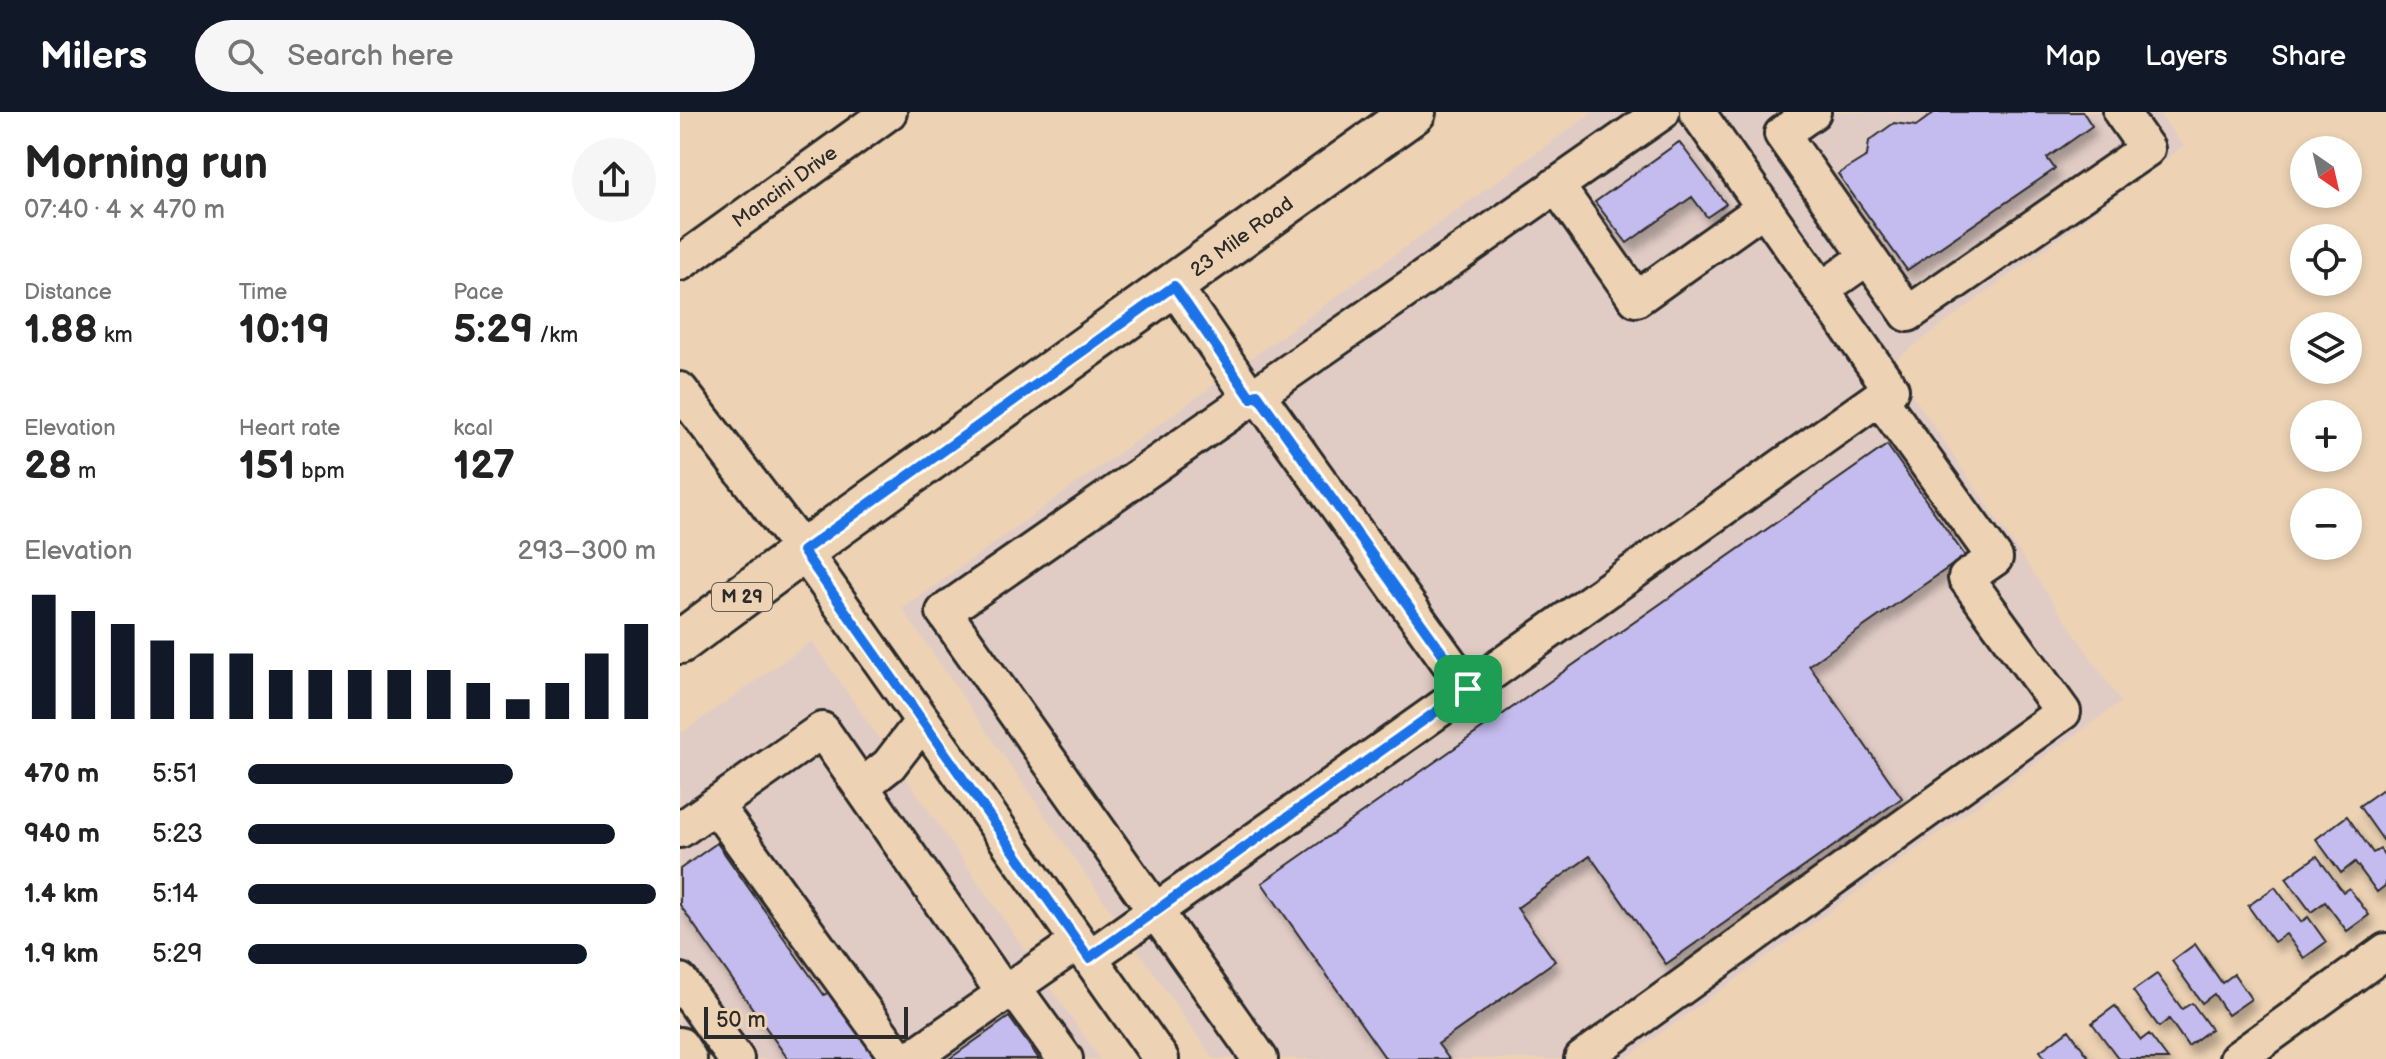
<!DOCTYPE html>
<meta charset="utf-8">
<style>
body{margin:0;font-family:"Balsamiq Sans",sans-serif;background:#f6f6f6;color:#222;height:100vh;display:flex;flex-direction:column;font-size:30px;white-space:nowrap}
*{box-sizing:border-box;margin:0}
p{font-size:26px;color:#767676}
.icon{flex:none;width:44px;height:44px;fill:none;stroke:currentColor;stroke-width:2;stroke-linecap:round;stroke-linejoin:round}
.map{position:relative;flex:1;overflow:hidden}
.panel{display:flex;flex-direction:column;background:#fff;width:680px}
.panel>*{flex:none}
.needle{width:52px;rotate:146deg}
.tools{position:absolute;left:1610px;top:24px;display:grid;gap:16px}
.tools a{display:grid;place-items:center;width:72px;height:72px;border-radius:50%;background:#fff;box-shadow:0 4px 12px #0003;font-size:40px}
.scale{position:absolute;left:24px;bottom:20px;width:204px;box-sizing:border-box;padding-left:8px;border:4px solid #2b2b2b;border-top:0;font-size:22px;line-height:28px;white-space:nowrap;color:#2b2b2b;-webkit-text-stroke:6px #edd3b4;paint-order:stroke}
.pin{position:absolute;display:grid;place-items:center;width:68px;height:68px;color:#fff;margin:-34px;border-radius:16px;box-shadow:0 4px 12px #0006}
.round{display:grid;place-items:center;flex:none;width:84px;height:84px;border-radius:42px;background:#f6f6f6}
.head{display:flex;align-items:center;justify-content:space-between;height:136px;padding:0 24px}
h1{font-size:44px;font-weight:600;line-height:60px}
.metrics{display:grid;grid-template-columns:repeat(3,1fr);gap:12px;height:136px;padding:8px 24px}
.metrics div{display:grid;align-content:center}
.metrics b{font-size:40px;font-weight:600}
.metrics small{font-size:22px;font-weight:400}
.metrics p{font-size:22px}
.chart{height:224px;padding:16px 24px}
.chart p{display:flex;justify-content:space-between}
.chart svg{width:100%;height:144px;margin-top:8px;stroke:#111827;stroke-width:6}
ul{padding:0 24px;list-style:none;font-size:26px}
li{display:grid;grid-template-columns:128px 96px 1fr;align-items:center;height:60px}
li i{height:20px;border-radius:10px;background:#111827}
header{display:flex;align-items:center;gap:48px;box-sizing:border-box;height:112px;padding:0 40px;background:#111827;color:#fff}
header strong{font-size:38px}
nav{display:flex;gap:44px;margin-inline-start:auto;font-size:28px}
.search{width:560px;height:72px;background:#f6f6f6;display:flex;align-items:center;gap:20px;box-sizing:border-box;padding:0 28px;border-radius:44px;color:#767676;font-size:30px}
main{display:flex;flex:1;min-height:0}
.map>svg:first-child{display:block}
</style>
<header>
<strong>Milers</strong>
<div class="search"><svg class="icon" aria-label="search" viewBox="0 0 24 24"><circle cx="10" cy="10" r="6"/><path d="M15 15l6 6"/></svg>Search here</div>
<nav><a>Map</a><a>Layers</a><a>Share</a></nav>
</header>
<main>
<section class="panel">
<div class="head"><div><h1>Morning run</h1><p>07:40 · 4 × 470 m</p></div><a class="round"><svg class="icon" aria-label="share" viewBox="0 0 24 24"><path d="M12 15V3M7 8l5-5 5 5M5 13v7h14v-7"/></svg></a></div>
<div class="metrics">
<div><p>Distance</p><b>1.88<small> km</small></b></div>
<div><p>Time</p><b>10:19</b></div>
<div><p>Pace</p><b>5:29<small> /km</small></b></div>
</div>
<div class="metrics">
<div><p>Elevation</p><b>28<small> m</small></b></div>
<div><p>Heart rate</p><b>151<small> bpm</small></b></div>
<div><p>kcal</p><b>127</b></div>
</div>
<div class="chart"><p><span>Elevation</span>293–300 m</p>
<svg viewBox="0 0 160 44" preserveAspectRatio="none"><path d="M5 44V6M15 44V11M25 44V15M35 44V20M45 44V24M55 44V24M65 44V29M75 44V29M85 44V29M95 44V29M105 44V29M115 44V33M125 44V38M135 44V33M145 44V24M155 44V15"/></svg>
</div>
<ul>
<li><b>470 m</b>5:51<i style="width:65%"></i></li>
<li><b>940 m</b>5:23<i style="width:90%"></i></li>
<li><b>1.4 km</b>5:14<i style="width:100%"></i></li>
<li><b>1.9 km</b>5:29<i style="width:83%"></i></li>
</ul>
</section>
<div class="map">
<svg width="1706" height="947" viewBox="0 0 1706 947">
<defs>
<filter id="shadow"><feDropShadow dx="5" dy="9" stdDeviation="4" flood-color="#0004"/></filter>
</defs>
<rect width="100%" height="100%" fill="#edd3b4"/>
<filter id="ink" filterUnits="userSpaceOnUse"><feTurbulence type="fractalNoise" baseFrequency=".0125" numOctaves="2"/><feDisplacementMap in="SourceGraphic" scale="16" xChannelSelector="R" yChannelSelector="G"/><feConvolveMatrix kernelMatrix="1 2 1 2 8 2 1 2 1" color-interpolation-filters="sRGB"/></filter>
<g filter="url(#ink)">
<!-- built -->
<path fill="#e1ccc5" d="M913,0H1478L1504,34L1211,251L1441,590L945,947H533L222,497Z
M132,529L420,947H0V622Z"/>
<!-- building -->
<path fill="#c4bcee" stroke="#2b2b2b" stroke-width="2" filter="url(#shadow)" d="M1255,0H1403L1412,14L1367,46L1375,57L1227,158L1158,62L1187,44L1189,29L1214,11L1236,14Z
M999,30L1046,92L1027,105L1012,85L947,131L915,90Z
M1207,333L1285,444L1129,553L1222,686L986,852L910,744L837,796L875,849L758,932L769,947H706L582,771Z
M1706,675V726L1703,728L1679,694Z
M1667,704L1693,741L1700,737L1706,746V773L1697,780L1675,750L1661,761L1636,727Z
M37,731L144,883L155,876L204,947H108L0,793V757Z
M1637,744L1663,780L1669,776L1689,803L1667,819L1645,790L1631,800L1606,766Z
M1595,775L1621,810L1628,805L1646,830L1624,846L1606,822L1594,830L1568,794Z
M1515,832L1542,871L1554,862L1571,887L1548,903L1534,882L1522,891L1492,849Z
M1477,862L1502,897L1512,891L1531,917L1508,934L1489,907L1479,915L1453,879Z
M1435,894L1461,928L1469,922L1488,947H1439L1412,911Z
M329,905L359,947H269Z
M1389,918L1410,947H1366L1360,939Z"/>
<g fill="none" stroke-linecap="round" stroke-linejoin="round">
<defs>
<path id="minor" d="M1133,0L1102,22L1228,202L1467,37L1441,0
M876,73L956,187L1084,96
M0,151L209,0
M494,174L571,286
M1141,178L1188,145
M0,278L123,439L481,947
M577,282L788,577
M181,675L209,653L243,609
M35,693L219,947
M0,718L142,618L324,881
M409,846L1211,277L1017,0
M0,869L56,947
M333,875L385,947
M0,933L9,947
M230,947L398,830
M580,947L264,500L982,0
M902,947L1383,600L1286,466L1315,446L1199,285
M1557,947L1706,839"/>
<path id="major" d="M0,530L156,415L734,0"/>
</defs>
<!-- minor casing -->
<use href="#minor" stroke="#2b2b2b" stroke-width="40"/>
<!-- major casing -->
<use href="#major" stroke="#2b2b2b" stroke-width="48"/>
<!-- minor -->
<use href="#minor" stroke="#edd3b4" stroke-width="34"/>
<!-- major -->
<use href="#major" stroke="#edd3b4" stroke-width="42"/>
</g>
</g>
<g fill="none" stroke-linecap="round" stroke-linejoin="round" filter="url(#ink)">
<defs>
<path id="route" d="M494,174L571,286L577,282L788,577L409,846L123,439Z"/>
</defs>
<!-- route casing -->
<use href="#route" stroke="#fff" stroke-width="16"/>
<!-- route -->
<use href="#route" stroke="#1a73e8" stroke-width="10"/>
</g>
<g text-anchor="middle" dominant-baseline="central" stroke-width="8" stroke-linejoin="round" paint-order="stroke">
<!-- shield labels -->
<rect fill="#edd3b4" stroke="#655d54" stroke-width="2" x="32" y="471" width="60" height="28" rx="6"/>
<g font-size="18" font-weight="bold" fill="#2b2b2b">
<text x="62" y="485">M 29</text>
</g>
<!-- street labels -->
<g font-size="20" fill="#2b2b2b" stroke="#edd3b4">
<text transform="translate(105 75) rotate(-36)">Mancini Drive</text>
<text transform="translate(562 125) rotate(-36)">23 Mile Road</text>
</g>
</g>
</svg>
<div class="tools">
<a><svg class="needle" viewBox="-14 -14 28 28"><path d="M0-13l5 13h-10z" fill="#e53935"/><path d="M0 13l5-13h-10z" fill="#767676"/></svg></a>
<a><svg class="icon" aria-label="locate" viewBox="0 0 24 24"><circle cx="12" cy="12" r="6"/><path d="M12 2v4M12 18v4M2 12h4M18 12h4"/></svg></a>
<a><svg class="icon" aria-label="layers" viewBox="0 0 24 24"><path d="M12 4l9 5-9 5-9-5zM3 14l9 5 9-5"/></svg></a>
<a>+</a>
<a>−</a>
</div>
<div class="scale">50 m</div>
<div class="pin" style="left:788px;top:577px;background:#1e9e55"><svg class="icon" aria-label="arrive" viewBox="0 0 24 24"><path d="M6 21V4h12l-3 4 3 4H6"/></svg></div>
</div>
</main>
